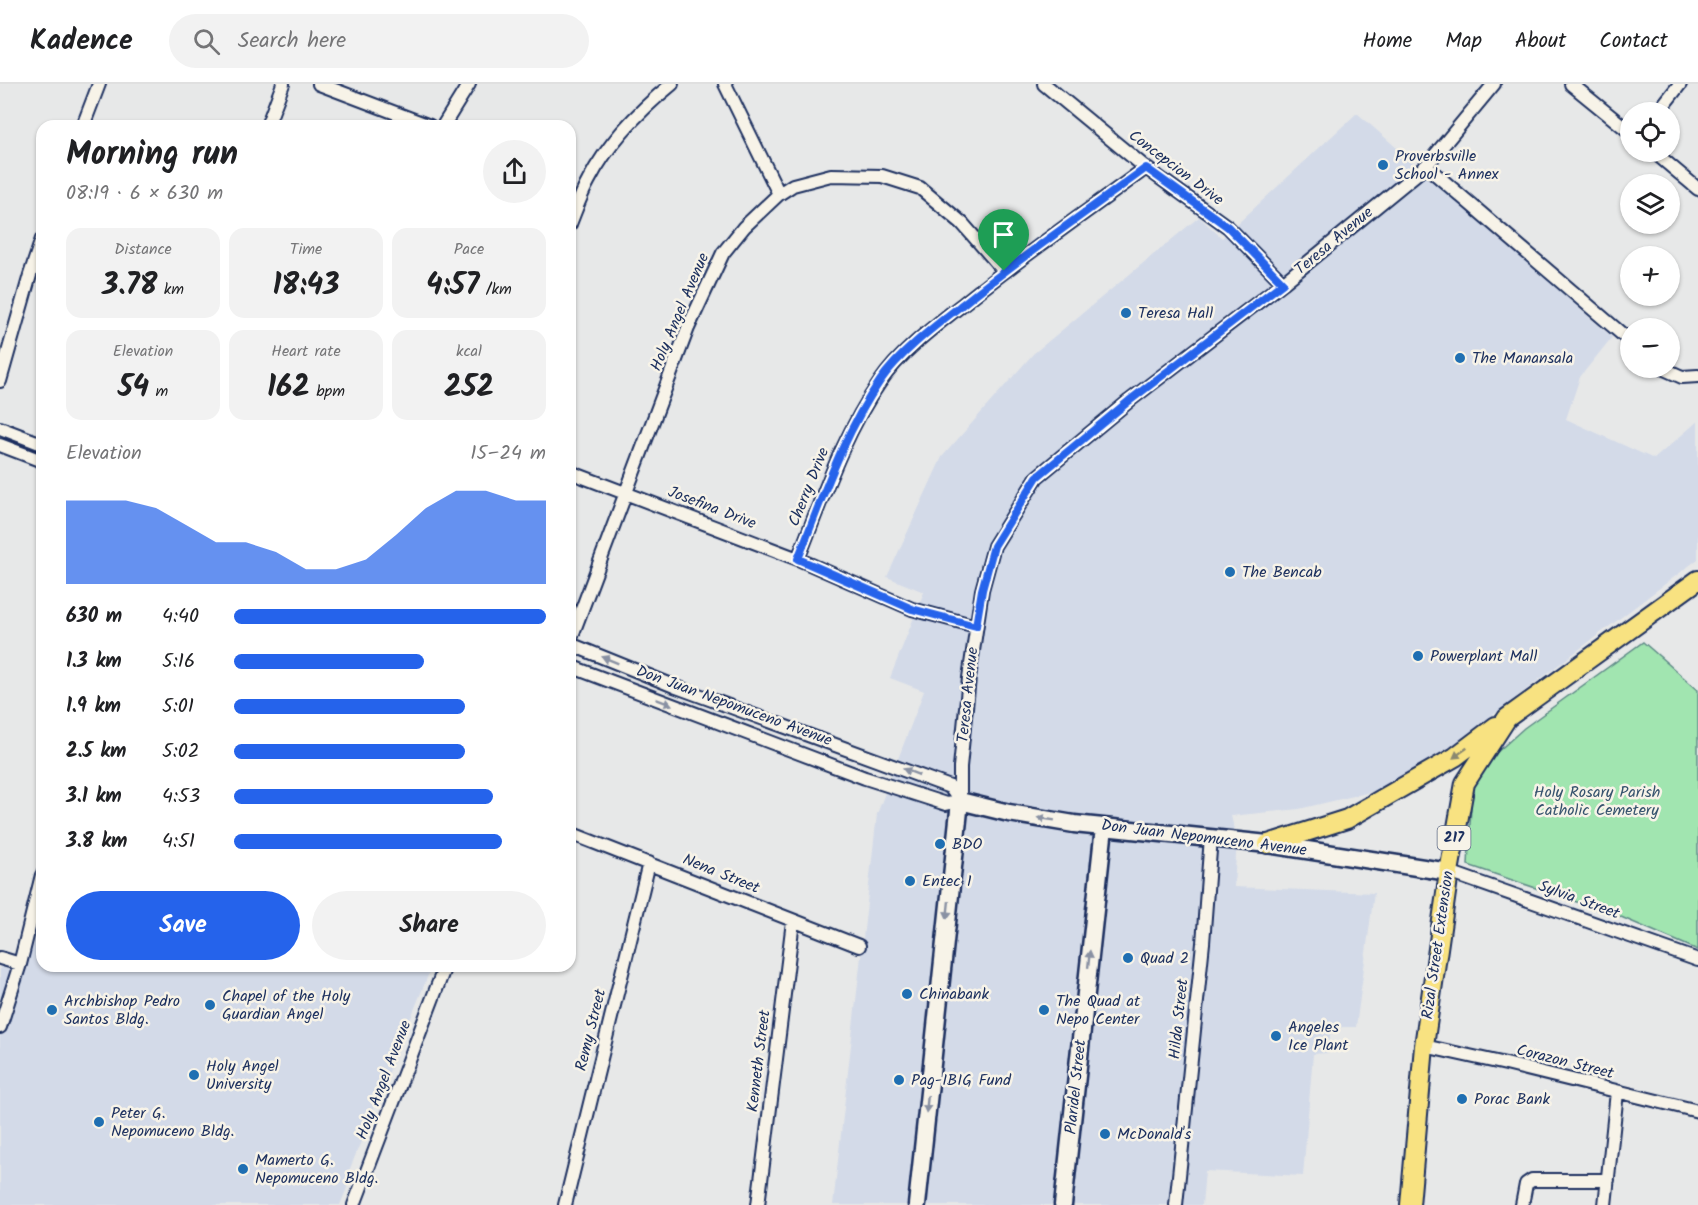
<!DOCTYPE html>
<meta charset="utf-8">
<style>
body{margin:0;font-family:Kalam,sans-serif;background:#f2f2f2;color:#202124;height:100vh;display:flex;flex-direction:column;font-size:22px;white-space:nowrap}
*{box-sizing:border-box;margin:0}
p{font-size:20px;color:#757577}
.icon{flex:none;width:33px;height:33px;fill:none;stroke:currentColor;stroke-width:2;stroke-linecap:round;stroke-linejoin:round}
.map{position:relative;flex:1;overflow:hidden}
.details{position:absolute;left:36px;top:36px;width:540px;height:852px;display:flex;flex-direction:column;background:#fff;border-radius:18px;box-shadow:0 2px 4px #0004}
.details>*{flex:none}
.fabs{position:absolute;left:1620px;top:18px;display:grid;gap:12px}
.fabs a{display:grid;place-items:center;width:60px;height:60px;border-radius:50%;background:#fff;box-shadow:0 2px 4px #0004;font-size:30px}
.pin{position:absolute;display:grid;place-items:center;width:51px;height:51px;color:#fff;margin:-62px -26px;border-radius:50% 50% 50% 0;rotate:-45deg;box-shadow:0 0 6px #0007}
.pin .icon{rotate:45deg}
.round{display:grid;place-items:center;flex:none;width:63px;height:63px;border-radius:32px;background:#f2f2f2}
.overview{display:flex;align-items:center;justify-content:space-between;height:102px;padding:0 30px}
h1{font-size:33px;font-weight:700;line-height:45px}
.metrics{display:grid;grid-template-columns:repeat(3,1fr);gap:9px;height:102px;padding:6px 30px}
.metrics div{display:grid;align-content:center;border-radius:15px;background:#f2f2f2;text-align:center}
.metrics b{font-size:30px;font-weight:700}
.metrics small{font-size:16px;font-weight:400}
.metrics p{font-size:16px}
.chart{height:168px;padding:12px 30px}
.chart p{display:flex;justify-content:space-between}
.chart svg{width:100%;height:108px;margin-top:6px;fill:#2563eb;opacity:.7}
.button{display:flex;gap:12px;margin-top:auto;padding:12px 30px}
.button a{flex:1;height:69px;border-radius:36px;background:#2563eb;color:#fff;font-size:24px;font-weight:700;line-height:69px;text-align:center}
.button a+a{background:#f2f2f2;color:#202124}
ul{padding:0 30px;list-style:none;font-size:20px}
li{display:grid;grid-template-columns:96px 72px 1fr;align-items:center;height:45px}
li i{height:15px;border-radius:8px;background:#2563eb}
header{display:flex;align-items:center;gap:36px;box-sizing:border-box;height:84px;padding:0 30px;background:#fff;border-bottom:2px solid #e0e0e0}
header strong{font-size:28px}
nav{display:flex;gap:33px;margin-inline-start:auto;font-size:21px}
.search{width:420px;height:54px;background:#f2f2f2;display:flex;align-items:center;gap:15px;box-sizing:border-box;padding:0 21px;border-radius:33px;color:#757577;font-size:22px}
.map>svg:first-child{display:block}
</style>
<header>
<strong>Kadence</strong>
<div class="search"><svg class="icon" aria-label="search" viewBox="0 0 24 24"><circle cx="10" cy="10" r="6"/><path d="M15 15l6 6"/></svg>Search here</div>
<nav><a>Home</a><a>Map</a><a>About</a><a>Contact</a></nav>
</header>
<div class="map">
<svg width="1698" height="1121" viewBox="0 0 1698 1121">
<rect width="100%" height="100%" fill="#e7e8e8"/>
<filter id="ink" filterUnits="userSpaceOnUse"><feTurbulence type="fractalNoise" baseFrequency=".0167" numOctaves="2"/><feDisplacementMap in="SourceGraphic" scale="12" xChannelSelector="R" yChannelSelector="G"/><feConvolveMatrix kernelMatrix="1 2 1 2 8 2 1 2 1" color-interpolation-filters="sRGB"/></filter>
<g filter="url(#ink)">
<!-- built -->
<path fill="#d3dae8" d="M1357,29L1612,253L1580,293L1566,335L1654,375L1698,337V475L1456,659L1383,705L1299,725L1231,732L1237,756L1234,803L1374,809L1356,943H1331L1328,969L1313,970L1303,1092L1205,1087L1202,1121H833L877,730L924,607L890,594L924,508L887,493L942,373L1033,270L1199,133L1222,154Z
M42,820V882H421L420,886L429,889L347,1092L351,1094L340,1121H0V883L25,890Z"/>
<!-- green -->
<path fill="#a1e5b0" stroke="#5e8a87" stroke-width="1.5" d="M1643,558L1698,606V866L1621,833L1468,781L1472,703L1485,679L1524,644Z"/>
<g fill="none" stroke-linecap="round" stroke-linejoin="round">
<defs>
<path id="street" d="M319,0L430,42
M725,0L779,110
M1044,0L1146,84L1228,143L1283,199
M1571,0L1630,48
M1658,28L1680,0
M83,42L99,0
M267,42L283,0
M443,42L469,0
M1654,68L1698,105
M1426,82L1630,257
M570,140C576,125 581,110 589,96C608,59 640,26 672,0
M1662,284L1682,293L1698,292
M0,297L30,191L42,155
M0,344L42,360
M0,361L42,377
M570,388L798,475L912,525L976,542
M798,475C822,415 843,351 880,298C899,269 936,241 963,220C1022,172 1085,129 1146,84
M570,557L688,244L723,169L744,143L779,110L793,101L831,91L882,92L920,104L962,139L1004,187
M570,560L674,602L950,703L960,717
M570,582L865,694L946,720L960,717
M960,717V683L969,594L982,506L994,462L1037,393L1129,317L1283,199L1426,82L1494,0
M570,749L859,862
M1449,788L1698,876
M0,874L20,880
M0,943L20,880L42,791
M1424,962L1506,980L1698,1027
M354,1121L445,882
M565,1121L649,779
M758,1121L793,837
M1176,1121L1203,859L1211,753
M1522,1121L1526,1100L1532,1096H1608
M1605,1121L1617,1008"/>
<path id="secondary" d="M917,1121L960,717L1009,729L1074,740L1268,760L1449,788
M1063,1121L1104,743"/>
<path id="primary" d="M1268,760L1347,735L1455,673L1496,642
M1410,1121L1424,962L1449,788L1465,699L1507,634L1698,496"/>
</defs>
<!-- street casing -->
<use href="#street" stroke="#1b2f5e" stroke-width="16"/>
<!-- secondary casing -->
<use href="#secondary" stroke="#1b2f5e" stroke-width="21"/>
<!-- primary casing -->
<use href="#primary" stroke="#1b2f5e" stroke-width="22"/>
<!-- street -->
<use href="#street" stroke="#f7f3e8" stroke-width="12"/>
<!-- secondary -->
<use href="#secondary" stroke="#f7f3e8" stroke-width="16"/>
<!-- primary -->
<use href="#primary" stroke="#f8e281" stroke-width="18"/>
</g>
<!-- one-way arrows -->
<defs><path id="oneway-solid" d="M-6-.8H1V-3.2L6.5 0L1 3.2V.8H-6Z" transform="scale(1.5)"/></defs>
<g fill="#8991a3">
<use href="#oneway-solid" transform="translate(610 576) rotate(-158)"/>
<use href="#oneway-solid" transform="translate(664 618) rotate(21)"/>
<use href="#oneway-solid" transform="translate(911 688) rotate(-159)"/>
<use href="#oneway-solid" transform="translate(1046 735) rotate(-171)"/>
<use href="#oneway-solid" transform="translate(948 826) rotate(96)"/>
<use href="#oneway-solid" transform="translate(1089 875) rotate(-84)"/>
<use href="#oneway-solid" transform="translate(927 1020) rotate(96)"/>
</g>
<use fill="#8a8870" href="#oneway-solid" transform="translate(1460 669) rotate(144)"/>
</g>
<g fill="none" stroke-linecap="round" stroke-linejoin="round" filter="url(#ink)">
<defs>
<path id="route" d="M1146,84L1228,143L1283,199L1129,317L1037,393L994,462L982,506L976,542L912,525L798,475C822,415 843,351 880,297C899,269 936,241 963,220C1022,172 1085,129 1146,84Z"/>
</defs>
<!-- route casing -->
<use href="#route" stroke="#fff" stroke-width="12"/>
<!-- route -->
<use href="#route" stroke="#2563eb" stroke-width="8"/>
</g>
<!-- markers -->
<g fill="#1f6fb2" stroke="#f7f3e8" stroke-width="2">
<circle cx="1383" cy="81" r="6"/>
<circle cx="1126" cy="229" r="6"/>
<circle cx="1460" cy="274" r="6"/>
<circle cx="1230" cy="488" r="6"/>
<circle cx="1418" cy="572" r="6"/>
<circle cx="940" cy="760" r="6"/>
<circle cx="910" cy="797" r="6"/>
<circle cx="1128" cy="874" r="6"/>
<circle cx="907" cy="910" r="6"/>
<circle cx="210" cy="921" r="6"/>
<circle cx="52" cy="926" r="6"/>
<circle cx="1044" cy="926" r="6"/>
<circle cx="1276" cy="952" r="6"/>
<circle cx="194" cy="991" r="6"/>
<circle cx="899" cy="996" r="6"/>
<circle cx="1462" cy="1015" r="6"/>
<circle cx="99" cy="1038" r="6"/>
<circle cx="1105" cy="1050" r="6"/>
<circle cx="243" cy="1085" r="6"/>
</g>
<g text-anchor="middle" dominant-baseline="central" stroke-width="5" stroke-linejoin="round" paint-order="stroke">
<!-- shield labels -->
<rect fill="#f7f3e8" stroke="#5d6a87" stroke-width="1.5" x="1437.5" y="742" width="33" height="24" rx="4.5"/>
<g font-size="15" font-weight="bold" fill="#1b2f5e">
<text x="1454" y="754">217</text>
</g>
<!-- poi labels -->
<g font-size="16" fill="#1b2f5e" stroke="#f7f3e8" text-anchor="start">
<text x="1395" y="72">Proverbsville<tspan x="1395" dy="18">School - Annex</tspan></text>
<text x="1138" y="229">Teresa Hall</text>
<text x="1472" y="274">The Manansala</text>
<text x="1242" y="488">The Bencab</text>
<text x="1430" y="572">Powerplant Mall</text>
<text x="952" y="760">BDO</text>
<text x="922" y="797">Entec 1</text>
<text x="1140" y="874">Quad 2</text>
<text x="919" y="910">Chinabank</text>
<text x="222" y="912">Chapel of the Holy<tspan x="222" dy="18">Guardian Angel</tspan></text>
<text x="64" y="917">Archbishop Pedro<tspan x="64" dy="18">Santos Bldg.</tspan></text>
<text x="1056" y="917">The Quad at<tspan x="1056" dy="18">Nepo Center</tspan></text>
<text x="1288" y="943">Angeles<tspan x="1288" dy="18">Ice Plant</tspan></text>
<text x="206" y="982">Holy Angel<tspan x="206" dy="18">University</tspan></text>
<text x="911" y="996">Pag-IBIG Fund</text>
<text x="1474" y="1015">Porac Bank</text>
<text x="111" y="1029">Peter G.<tspan x="111" dy="18">Nepomuceno Bldg.</tspan></text>
<text x="1117" y="1050">McDonald's</text>
<text x="255" y="1076">Mamerto G.<tspan x="255" dy="18">Nepomuceno Bldg.</tspan></text>
</g>
<!-- street labels -->
<g font-size="16" fill="#1b2f5e" stroke="#f7f3e8">
<text transform="translate(1176 84) rotate(37)">Concepcion Drive</text>
<text transform="translate(1334 157) rotate(-40)">Teresa Avenue</text>
<text transform="translate(680 228) rotate(-67)">Holy Angel Avenue</text>
<text transform="translate(809 403) rotate(-68)">Cherry Drive</text>
<text transform="translate(712 424) rotate(21)">Josefina Drive</text>
<text transform="translate(968 611) rotate(-84)">Teresa Avenue</text>
<text transform="translate(734 622) rotate(20)">Don Juan Nepomuceno Avenue</text>
<text transform="translate(1204 754) rotate(7)">Don Juan Nepomuceno Avenue</text>
<text transform="translate(721 790) rotate(22)">Nena Street</text>
<text transform="translate(1579 816) rotate(20)">Sylvia Street</text>
<text transform="translate(1438 861) rotate(-82)">Rizal Street Extension</text>
<text transform="translate(1179 935) rotate(-84)">Hilda Street</text>
<text transform="translate(591 946) rotate(-76)">Remy Street</text>
<text transform="translate(759 977) rotate(-83)">Kenneth Street</text>
<text transform="translate(1565 978) rotate(14)">Corazon Street</text>
<text transform="translate(384 996) rotate(-69)">Holy Angel Avenue</text>
<text transform="translate(1076 1003) rotate(-84)">Plaridel Street</text>
</g>
<!-- park labels -->
<g font-size="16" fill="#36536e" stroke="#f7f3e8">
<text x="1597" y="708">Holy Rosary Parish<tspan x="1597" dy="18">Catholic Cemetery</tspan></text>
</g>
</g>
</svg>
<div class="fabs">
<a><svg class="icon" aria-label="locate" viewBox="0 0 24 24"><circle cx="12" cy="12" r="6"/><path d="M12 2v4M12 18v4M2 12h4M18 12h4"/></svg></a>
<a><svg class="icon" aria-label="layers" viewBox="0 0 24 24"><path d="M12 4l9 5-9 5-9-5zM3 14l9 5 9-5"/></svg></a>
<a>+</a>
<a>−</a>
</div>
<div class="pin" style="left:1004px;top:187px;background:#1e9e55"><svg class="icon" aria-label="arrive" viewBox="0 0 24 24"><path d="M6 21V4h12l-3 4 3 4H6"/></svg></div>
<section class="details">
<div class="overview"><div><h1>Morning run</h1><p>08:19 · 6 × 630 m</p></div><a class="round"><svg class="icon" aria-label="share" viewBox="0 0 24 24"><path d="M12 15V3M7 8l5-5 5 5M5 13v7h14v-7"/></svg></a></div>
<div class="metrics">
<div><p>Distance</p><b>3.78<small> km</small></b></div>
<div><p>Time</p><b>18:43</b></div>
<div><p>Pace</p><b>4:57<small> /km</small></b></div>
</div>
<div class="metrics">
<div><p>Elevation</p><b>54<small> m</small></b></div>
<div><p>Heart rate</p><b>162<small> bpm</small></b></div>
<div><p>kcal</p><b>252</b></div>
</div>
<div class="chart"><p><span>Elevation</span>15–24 m</p>
<svg viewBox="0 0 160 44" preserveAspectRatio="none"><path d="M0 44V10L10 10L20 10L30 13L40 20L50 27L60 27L70 31L80 38L90 38L100 34L110 24L120 13L130 6L140 6L150 10L160 10V44z"/></svg>
</div>
<ul>
<li><b>630 m</b>4:40<i style="width:100%"></i></li>
<li><b>1.3 km</b>5:16<i style="width:61%"></i></li>
<li><b>1.9 km</b>5:01<i style="width:74%"></i></li>
<li><b>2.5 km</b>5:02<i style="width:74%"></i></li>
<li><b>3.1 km</b>4:53<i style="width:83%"></i></li>
<li><b>3.8 km</b>4:51<i style="width:86%"></i></li>
</ul>
<div class="button"><a>Save</a><a>Share</a></div>
</section>
</div>
